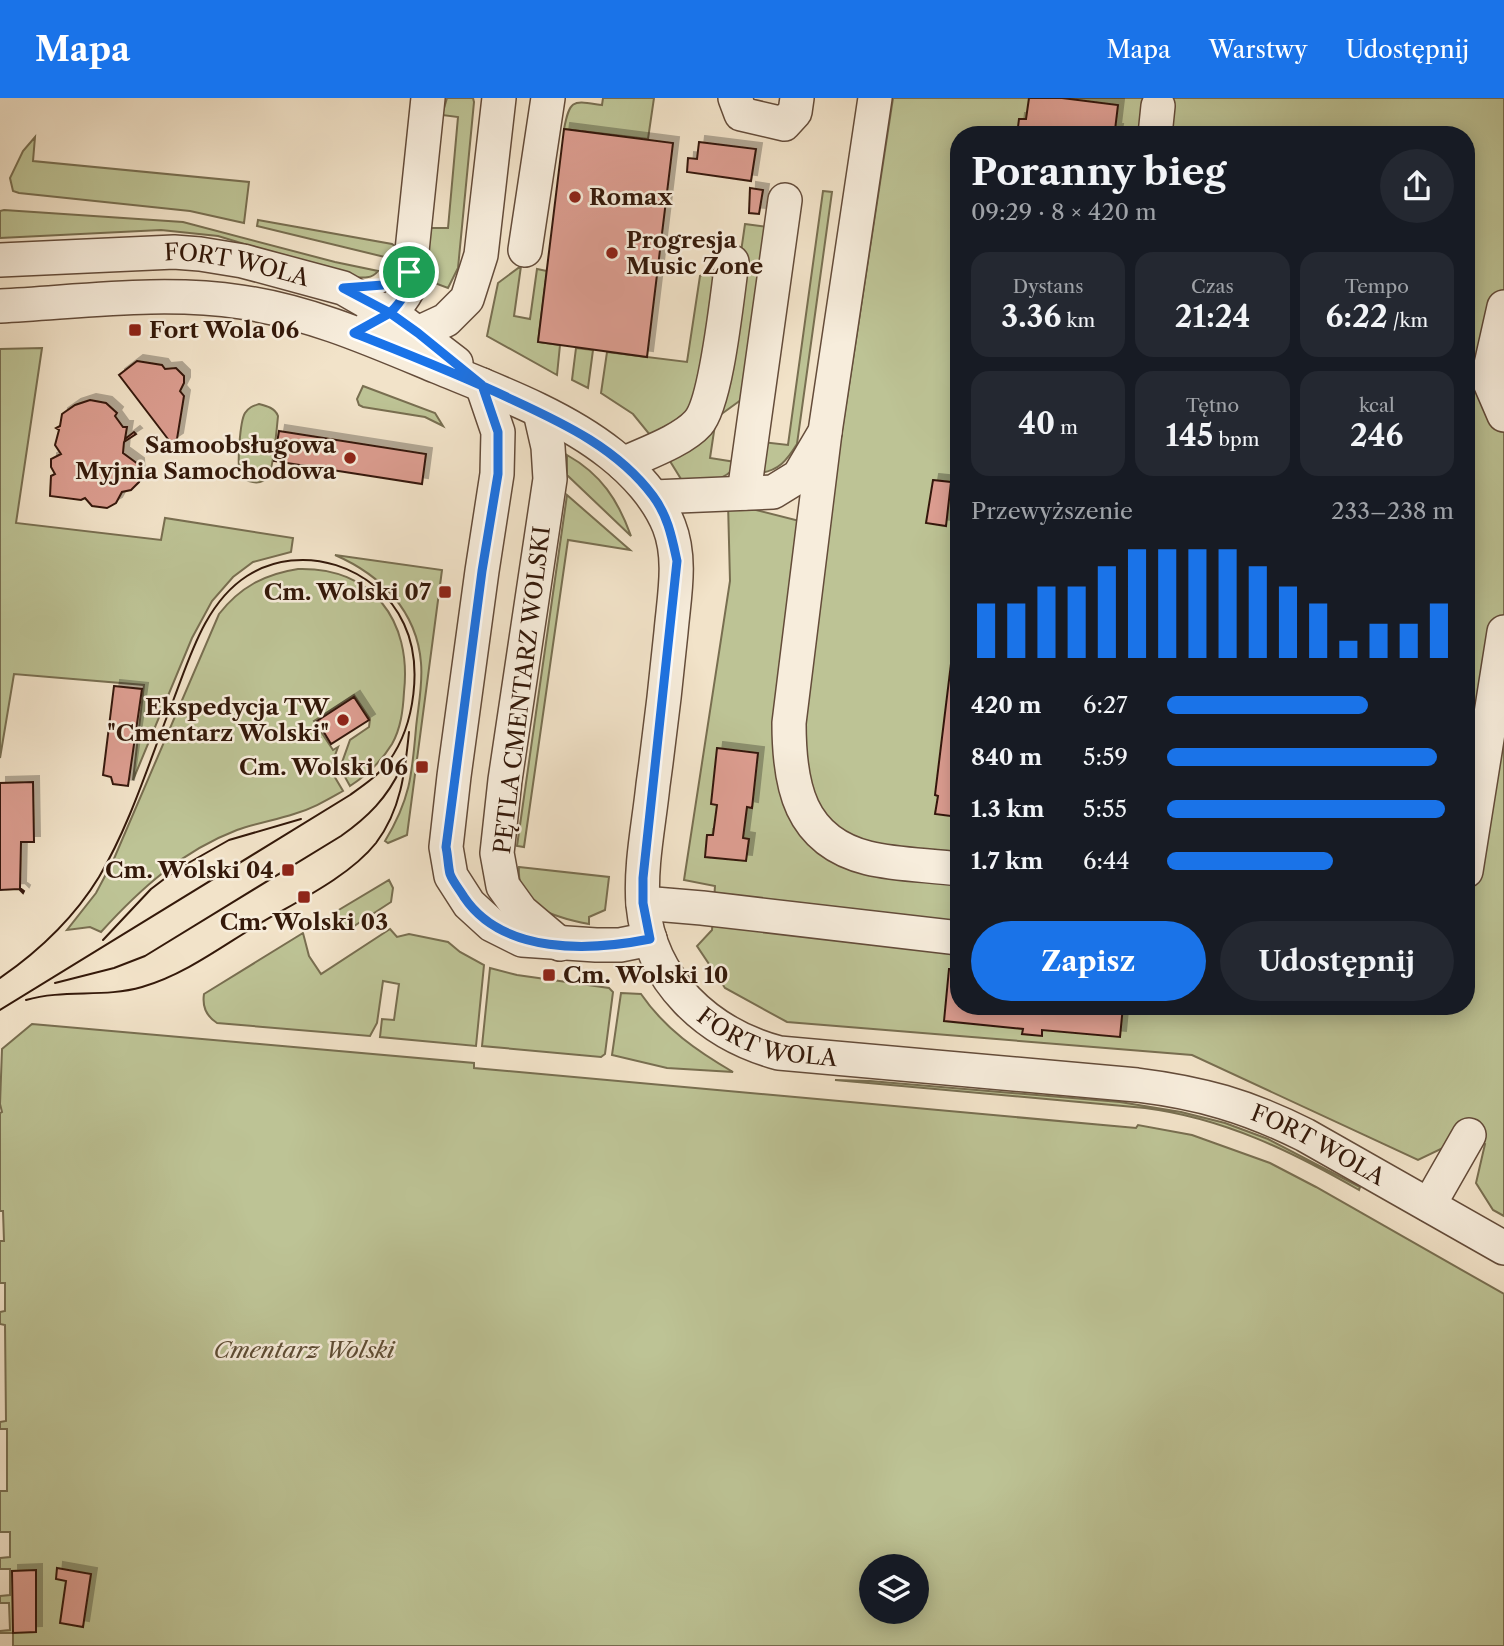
<!DOCTYPE html>
<html lang="pl">
<meta charset="utf-8">
<style>
body{margin:0;font-family:"Libre Caslon Text",serif;background:#242831;color:#f1f3f6;height:100vh;display:flex;flex-direction:column;font-size:26px;white-space:nowrap}
*{box-sizing:border-box;margin:0}
p{font-size:23px;color:#9ea1a6}
.icon{flex:none;width:38px;height:38px;fill:none;stroke:currentColor;stroke-width:2;stroke-linecap:round;stroke-linejoin:round}
.map{position:relative;flex:1;overflow:hidden}
.drawer{position:absolute;left:950px;top:28px;width:525px;height:889px;display:flex;flex-direction:column;background:#171b24;border-radius:28px;box-shadow:0 4px 18px #0003}
.drawer>*{flex:none}
.fabs{position:absolute;left:859px;top:1456px;display:grid;gap:14px}
.fabs a{display:grid;place-items:center;width:70px;height:70px;border-radius:50%;background:#171b24;box-shadow:0 4px 18px #0003;font-size:35px}
.pin{position:absolute;display:grid;place-items:center;width:60px;height:60px;color:#fff;margin:-30px;border:4px solid #fff;border-radius:50%;box-shadow:0 2px 7px #0007}
.round{display:grid;place-items:center;flex:none;width:74px;height:74px;border-radius:37px;background:#242831}
.overview{display:flex;align-items:center;justify-content:space-between;height:119px;padding:0 21px}
h1{font-size:38px;font-weight:700;line-height:52px}
.figures{display:grid;grid-template-columns:repeat(3,1fr);gap:10px;height:119px;padding:7px 21px}
.figures div{display:grid;align-content:center;border-radius:18px;background:#242831;text-align:center}
.figures b{font-size:30px;font-weight:700}
.figures small{font-size:19px;font-weight:400}
.figures p{font-size:19px}
.chart{height:196px;padding:14px 21px}
.chart p{display:flex;justify-content:space-between}
.chart svg{width:100%;height:126px;margin-top:7px;stroke:#1a73e8;stroke-width:6}
.button{display:flex;gap:14px;margin-top:auto;padding:14px 21px}
.button a{flex:1;height:80px;border-radius:42px;background:#1a73e8;color:#fff;font-size:28px;font-weight:700;line-height:80px;text-align:center}
.button a+a{background:#242831;color:#f1f3f6}
ul{padding:0 21px;list-style:none;font-size:23px}
li{display:grid;grid-template-columns:112px 84px 1fr;align-items:center;height:52px}
li i{height:18px;border-radius:9px;background:#1a73e8}
header{display:flex;align-items:center;gap:42px;box-sizing:border-box;height:98px;padding:0 35px;background:#1a73e8;color:#fff}
header strong{font-size:33px}
nav{display:flex;gap:38px;margin-inline-start:auto;font-size:24px}
.map>svg:first-child{display:block}
</style>
<header>
<strong>Mapa</strong>
<nav><a>Mapa</a><a>Warstwy</a><a>Udostępnij</a></nav>
</header>
<div class="map">
<svg width="1504" height="1548" viewBox="0 0 1504 1548">
<defs>
<filter id="shadow"><feDropShadow dx="6" dy="-6" stdDeviation="0" flood-color="#0004"/></filter>
</defs>
<rect width="100%" height="100%" fill="#f2e3c9"/>
<filter id="stains"><feTurbulence type="fractalNoise" baseFrequency=".00286" numOctaves="4"/><feColorMatrix values="0 0 0 0 .2 0 0 0 0 .09 0 0 0 0 .02 0 0 0 .5 -.17"/></filter>
<radialGradient id="worn" r=".72"><stop offset=".6" stop-color="#630" stop-opacity="0"/><stop offset="1" stop-color="#630" stop-opacity=".3"/></radialGradient>
<!-- green -->
<path fill="#bdc395" stroke="#786e50" stroke-width="2" fill-rule="evenodd" d="M447,0H473L474,4L458,170L448,190L429,183L425,178L431,130H448L458,19L442,17Z
M603,0H654L648,41L564,31C570,0 573,3 602,7Z
M893,0H1504V1118L1493,1112L1476,1085L1485,1046L1470,1037L1418,1062L1192,957L787,924L725,890L697,848L712,832L715,788L684,782L730,483L728,405L827,430ZM959,37H1466V908H959Z
M35,39L33,63L249,84L244,125L190,113L19,95L13,93L10,80L23,53Z
M823,93L832,94L797,346C787,362 779,373 759,375L761,344L788,347Z
M4,112L183,124L335,164L378,173C372,181 363,180 353,179L218,138L161,132L0,140V113Z
M258,122L392,146L396,149L393,161L257,128Z
M745,126L767,129L745,299L716,320L710,360L735,364L736,368C721,387 703,382 681,381L665,355L721,293Z
M521,168L514,218L530,221L537,171L547,173L538,244L560,247L557,277L487,238L498,185Z
M706,175L713,179L716,193L694,313L650,337L633,316L601,295L607,254L687,264L700,178Z
M42,250L16,425L161,442L165,420L293,440L291,454L253,464L233,479L212,503L192,540L133,682L144,587L14,576L0,660V251Z
M576,250L593,252L588,290L572,282Z
M363,288L435,315L443,328L425,319L363,309L359,307L357,301Z
M259,306C267,308 275,310 278,318C277,329 273,372 268,379C261,388 244,385 240,375C237,366 240,323 245,315C249,309 253,308 259,306Z
M567,357C601,376 618,402 631,438L567,377Z
M567,397L630,452L568,442L524,749L517,748Z
M335,457L442,472L407,737L388,745L385,743C410,702 412,677 416,630C418,609 423,587 421,565C417,513 381,477 335,457Z
M298,471C372,469 412,522 404,594C403,612 401,630 392,646C381,664 367,677 350,688L340,670L350,642L369,629L370,621L354,597L314,623L333,652L338,649L330,671L343,693C327,702 312,711 294,716C276,722 256,725 237,732C182,753 140,791 101,834L90,829L67,832L96,795L113,763L219,516C240,489 265,476 298,471Z
M519,769L609,779L605,812L589,819V826C557,820 516,810 519,769Z
M389,782L393,790L391,804L348,832L342,831L332,816Z
M390,831L397,839L409,836L448,844L460,854L484,867L476,948L380,939L382,921L394,922L399,886L383,883L377,925L370,938L217,925C206,918 202,909 204,896L303,835L309,858L321,876Z
M490,870L517,877L609,890L613,894L605,956L601,959L482,948Z
M621,895L641,896C665,931 697,953 733,974L667,970L612,957Z
M32,926L474,965V970L1136,1030L1138,1027L1192,1037L1270,1065L1316,1089L1504,1196V1548H13V1535H0V1533L10,1532L9,1505H0V1498L10,1497V1471H0V1460L10,1459V1434H0V1393H7V1331H0V1324L6,1323L5,1227L0,1226V1214L5,1213V1185H0V1143H4L3,1113H0V1015L2,1014L0,1006L2,951ZM872,1468H917V1514H872Z
M835,982L870,983L1120,1004L1181,1014L1225,1025L1268,1041L1360,1089L1359,1092C1291,1053 1223,1020 1145,1010Z"/>
<!-- building -->
<path fill="#dc9d90" stroke="#34190a" stroke-width="2" filter="url(#shadow)" d="M1029,0H1062L1118,7L1115,32H1117L1116,37H1017L1019,21H1026Z
M564,31L673,45L647,259L538,244Z
M699,44L756,51L751,83L687,74L688,60L697,61Z
M750,90L763,92L759,116L749,115Z
M137,263L162,267L165,271L176,270L184,278V285L180,293L184,298L177,341L171,345L119,277Z
M90,302L106,305L117,315L115,318L123,329H127L125,341L134,334L136,336L124,344L123,355L138,366L139,384L131,392L122,394L116,405L107,410L92,408L85,400L81,402L50,398L51,378L55,376L51,369V361L61,356L55,347L59,332L56,330L60,328L62,316L75,307Z
M279,333L426,356L422,386L274,363Z
M933,382L951,384L946,428L926,425Z
M959,500V719L935,716L938,698L935,697Z
M114,588L142,591L128,688L113,686L111,679L103,677Z
M354,599L369,622L331,646L317,623Z
M717,650L758,655L752,710L747,709L743,740L749,741L746,763L705,759L707,737H713L717,707L711,706Z
M33,684L34,744H21L20,790L24,793L23,795L19,791L0,792V685Z
M949,871H959V908H1123L1120,939L1042,932V938L1022,936L1023,931L944,923Z
M57,1470L91,1476L83,1529L60,1525L66,1483L56,1481Z
M36,1472V1534L13,1535L12,1473Z"/>
<g fill="none" stroke-linecap="round" stroke-linejoin="round">
<defs>
<g id="minor">
<path d="M735,0L741,16L784,26L795,14L797,0"/>
<path d="M1155,37L1158,8"/>
<path d="M525,152L548,0"/>
<path id="s1" d="M0,162L174,154L200,156L243,163L343,190L404,225L456,265"/>
<path id="s2" d="M0,208C79,204 162,192 241,204C310,214 373,242 438,269C494,292 562,317 611,356C634,374 658,400 669,428C682,461 674,499 671,534C666,585 660,636 653,687C649,726 640,767 643,807C650,883 708,936 779,955L1137,987C1201,995 1247,1008 1305,1037L1504,1150"/>
<path d="M1504,209L1488,280L1504,317"/>
<path d="M372,225C389,216 399,208 408,191L428,0"/>
<path d="M418,235L446,222L467,201L481,157L499,0"/>
<path d="M482,287L498,334L497,376L482,473L454,678L446,749L451,778L469,806L492,827L522,842L596,847H620L650,841"/>
<path d="M540,314L548,349L550,381L505,682L497,755L503,788L521,813L560,846"/>
<path d="M825,334L789,625C789,687 799,743 868,760C897,767 929,767 959,771"/>
<path d="M623,366C644,356 682,343 698,325C717,304 727,197 732,164"/>
<path d="M744,395L785,102"/>
<path d="M654,399L773,394L799,378L825,334L875,0"/>
<path d="M1466,773L1504,534"/>
<path d="M643,805L702,810L959,840"/>
<path d="M1429,1107L1469,1037"/>
</g>
</defs>
<!-- minor casing -->
<use href="#minor" stroke="#644c3a" stroke-width="36"/>
<!-- minor -->
<use href="#minor" stroke="#f7eddc" stroke-width="33"/>
<!-- tram -->
<path stroke="#34190a" stroke-width="2" d="M103,842L151,791L176,772L229,742L301,721
M0,880C39,853 74,820 99,779C131,725 150,661 173,603C190,559 205,505 247,478C302,443 377,468 404,526C423,566 415,627 389,663C379,677 364,687 350,697L0,912
M55,885L114,870L145,858L341,738C368,719 387,700 401,670
M26,902C64,891 104,900 142,889C184,877 221,849 259,826C296,804 349,779 376,745C401,712 405,674 409,634"/>
</g>
<g fill="none" stroke-linecap="round" stroke-linejoin="round">
<defs>
<path id="route" d="M409,174C408,193 403,202 390,215L418,235L482,287L498,334V376L482,473L446,749C448,758 448,768 450,776C453,784 460,792 464,799C503,857 590,853 650,841L643,805V780L677,463C672,440 668,418 653,398C618,351 565,326 513,302C461,277 407,256 354,235L390,215L343,190L383,187L409,174"/>
</defs>
<!-- route casing -->
<use href="#route" stroke="#fff" stroke-width="14"/>
<!-- route -->
<use href="#route" stroke="#1a73e8" stroke-width="9"/>
</g>
<!-- markers -->
<g fill="#8f2418" stroke="#f7eddc" stroke-width="2.5">
<circle cx="575" cy="99" r="7"/>
<circle cx="612" cy="155" r="7"/>
<rect x="128" y="225" width="14" height="14" rx="3.5"/>
<circle cx="350" cy="360" r="7"/>
<rect x="438" y="487" width="14" height="14" rx="3.5"/>
<circle cx="343" cy="622" r="7"/>
<rect x="415" y="662" width="14" height="14" rx="3.5"/>
<rect x="281" y="765" width="14" height="14" rx="3.5"/>
<rect x="297" y="792" width="14" height="14" rx="3.5"/>
<rect x="542" y="870" width="14" height="14" rx="3.5"/>
</g>
<g text-anchor="middle" dominant-baseline="central" stroke-width="5" stroke-linejoin="round" paint-order="stroke">
<!-- poi labels -->
<g font-size="23" font-weight="bold" fill="#34190a" stroke="#f7eddc" text-anchor="end">
<text x="589" y="99" text-anchor="start">Romax</text>
<text x="626" y="142" text-anchor="start">Progresja<tspan x="626" dy="26">Music Zone</tspan></text>
<text x="149" y="232" text-anchor="start">Fort Wola 06</text>
<text x="336" y="347">Samoobsługowa<tspan x="336" dy="26">Myjnia Samochodowa</tspan></text>
<text x="431" y="494">Cm. Wolski 07</text>
<text x="329" y="609">Ekspedycja TW<tspan x="329" dy="26">"Cmentarz Wolski"</tspan></text>
<text x="408" y="669">Cm. Wolski 06</text>
<text x="274" y="772">Cm. Wolski 04</text>
<text x="304" y="824" text-anchor="middle">Cm. Wolski 03</text>
<text x="563" y="877" text-anchor="start">Cm. Wolski 10</text>
</g>
<!-- street labels -->
<g font-size="23" fill="#34190a" stroke="#f7eddc">
<text stroke="none"><textPath href="#s1" startOffset="238">FORT WOLA</textPath></text>
<text transform="translate(522 592) rotate(-83)">PĘTLA CMENTARZ WOLSKI</text>
<text stroke="none"><textPath href="#s2" startOffset="1318">FORT WOLA</textPath></text>
<text stroke="none"><textPath href="#s2" startOffset="1885">FORT WOLA</textPath></text>
</g>
<!-- park labels -->
<g font-size="23" font-style="italic" fill="#5d4c34" stroke="#f7eddc">
<text x="304" y="1252">Cmentarz Wolski</text>
</g>
</g>
<rect width="100%" height="100%" filter="url(#stains)"/>
<rect width="100%" height="100%" fill="url(#worn)"/>
</svg>
<div class="fabs">
<a><svg class="icon" aria-label="layers" viewBox="0 0 24 24"><path d="M12 4l9 5-9 5-9-5zM3 14l9 5 9-5"/></svg></a>
</div>
<div class="pin" style="left:409px;top:174px;background:#1e9e55"><svg class="icon" aria-label="arrive" viewBox="0 0 24 24"><path d="M6 21V4h12l-3 4 3 4H6"/></svg></div>
<section class="drawer">
<div class="overview"><div><h1>Poranny bieg</h1><p>09:29 · 8 × 420 m</p></div><a class="round"><svg class="icon" aria-label="share" viewBox="0 0 24 24"><path d="M12 15V3M7 8l5-5 5 5M5 13v7h14v-7"/></svg></a></div>
<div class="figures">
<div><p>Dystans</p><b>3.36<small> km</small></b></div>
<div><p>Czas</p><b>21:24</b></div>
<div><p>Tempo</p><b>6:22<small> /km</small></b></div>
</div>
<div class="figures">
<div><b>40<small> m</small></b></div>
<div><p>Tętno</p><b>145<small> bpm</small></b></div>
<div><p>kcal</p><b>246</b></div>
</div>
<div class="chart"><p><span>Przewyższenie</span>233–238 m</p>
<svg viewBox="0 0 160 44" preserveAspectRatio="none"><path d="M5 44V25M15 44V25M25 44V19M35 44V19M45 44V12M55 44V6M65 44V6M75 44V6M85 44V6M95 44V12M105 44V19M115 44V25M125 44V38M135 44V32M145 44V32M155 44V25"/></svg>
</div>
<ul>
<li><b>420 m</b>6:27<i style="width:70%"></i></li>
<li><b>840 m</b>5:59<i style="width:94%"></i></li>
<li><b>1.3 km</b>5:55<i style="width:97%"></i></li>
<li><b>1.7 km</b>6:44<i style="width:58%"></i></li>
</ul>
<div class="button"><a>Zapisz</a><a>Udostępnij</a></div>
</section>
</div>
